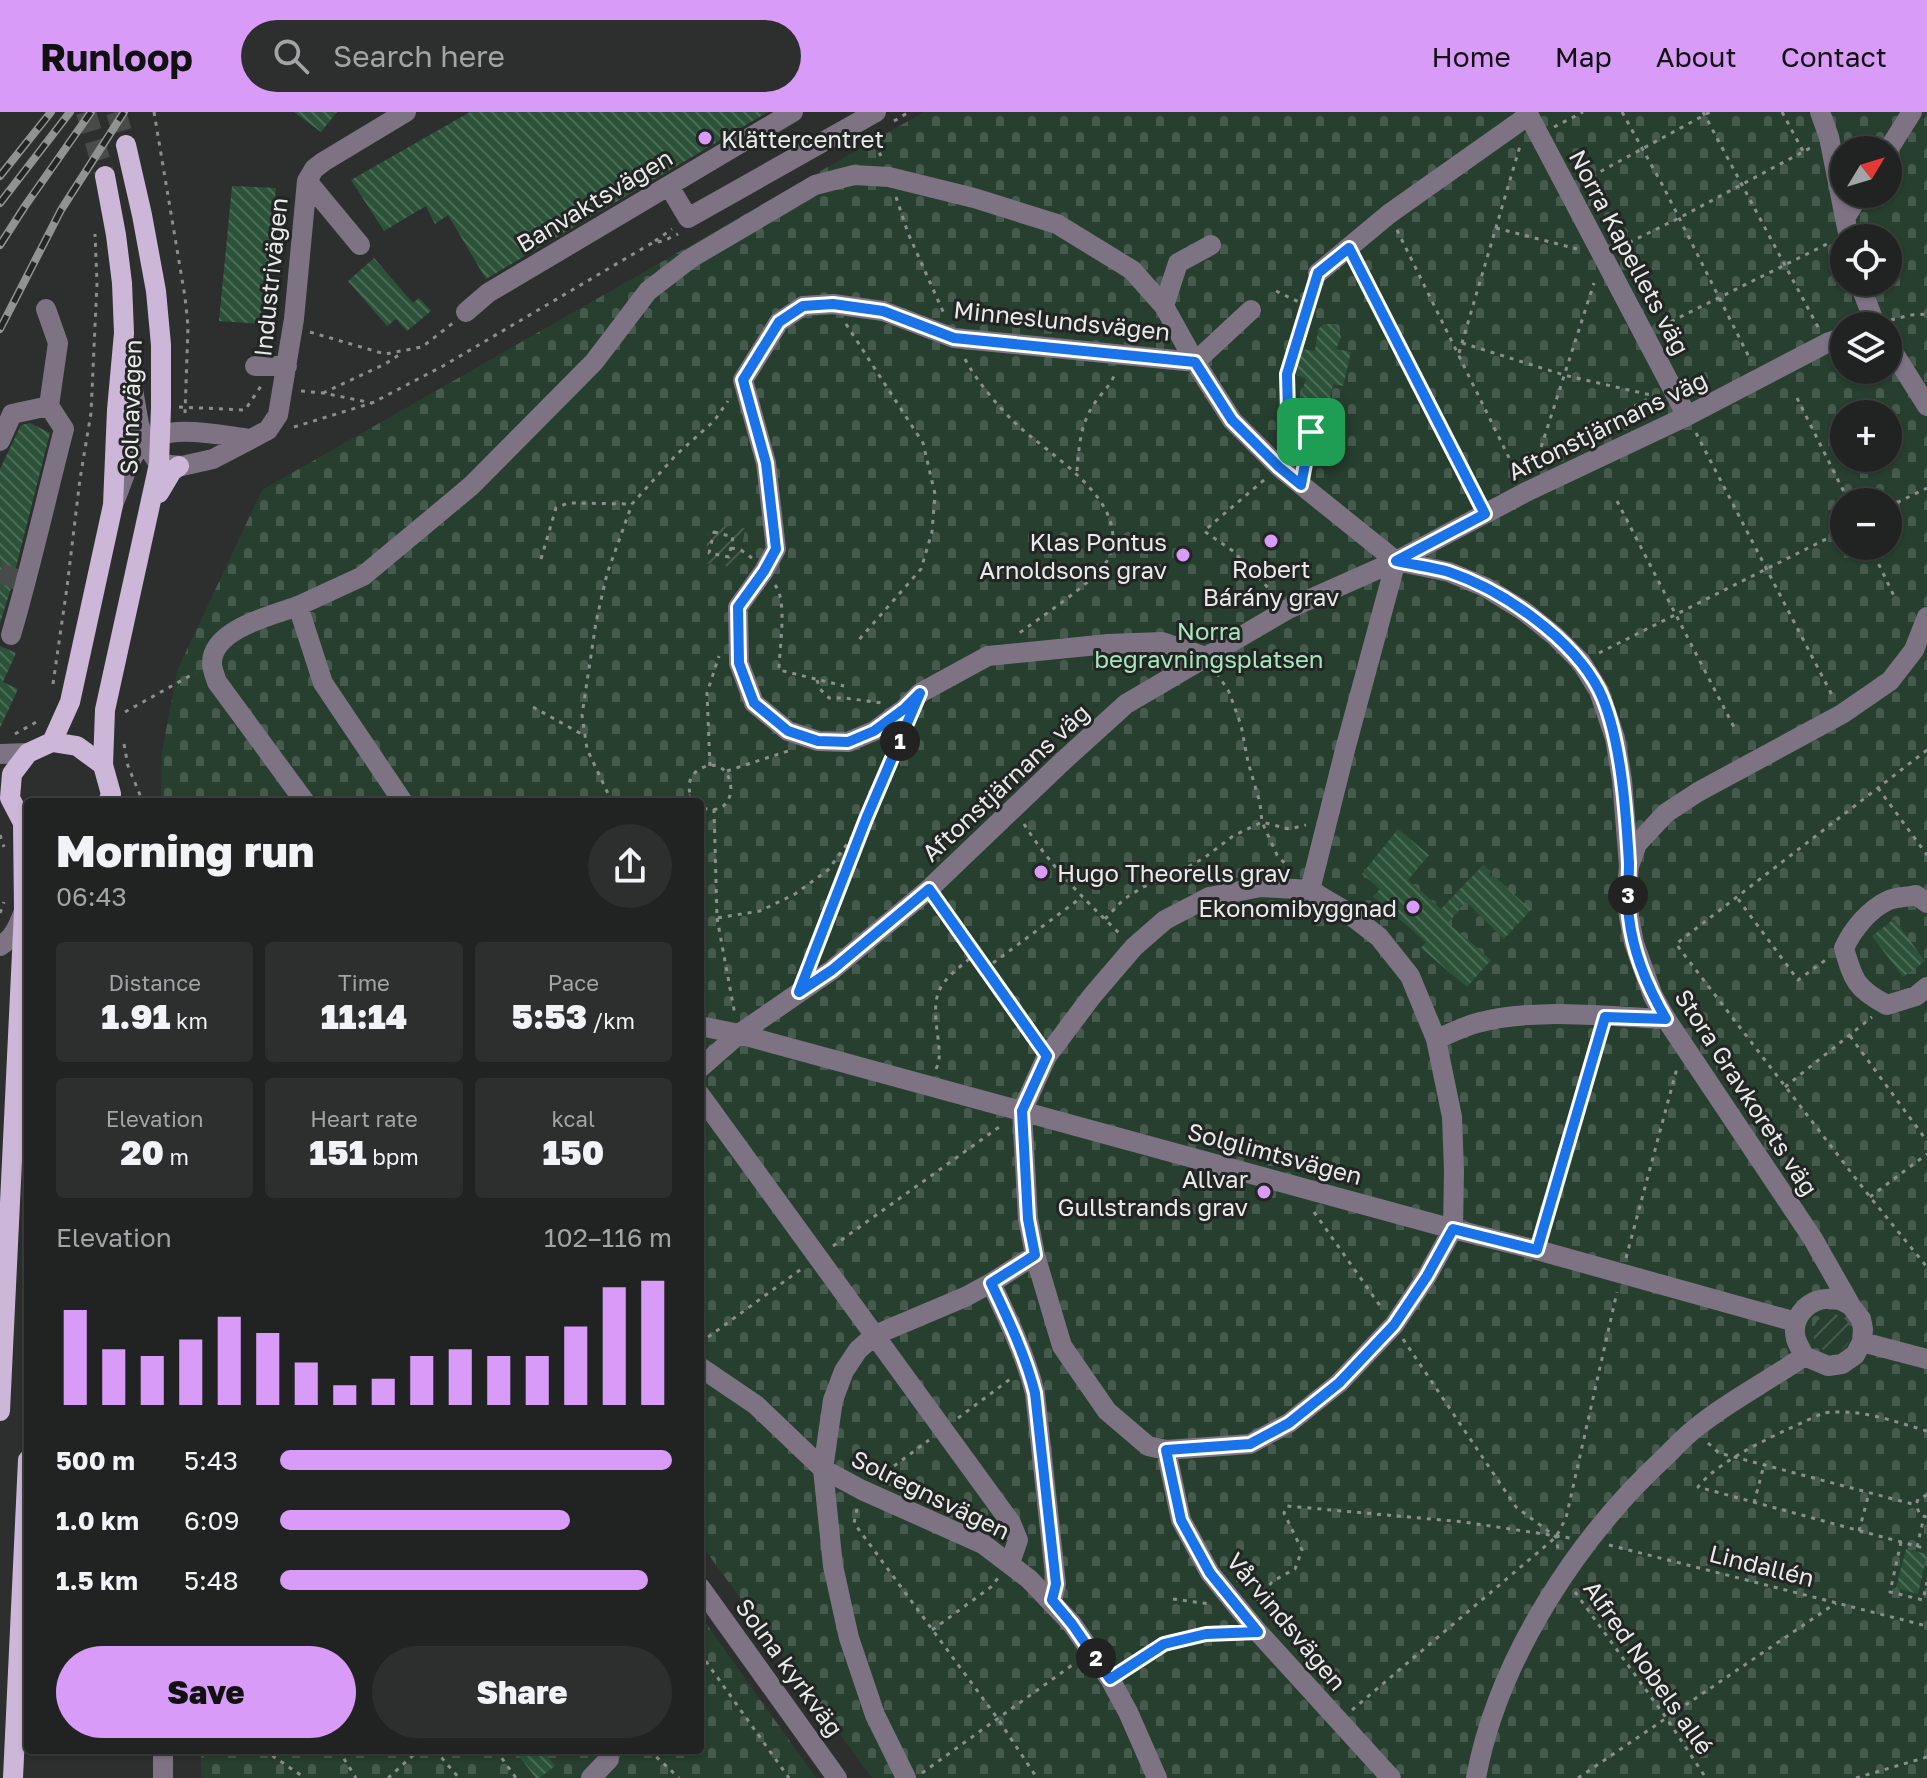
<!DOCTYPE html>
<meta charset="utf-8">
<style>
body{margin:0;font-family:"Golos Text",sans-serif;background:#2d2f2f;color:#f1f3f6;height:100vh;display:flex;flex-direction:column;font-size:30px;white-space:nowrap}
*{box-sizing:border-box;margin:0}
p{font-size:26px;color:#a2a4a5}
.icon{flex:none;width:44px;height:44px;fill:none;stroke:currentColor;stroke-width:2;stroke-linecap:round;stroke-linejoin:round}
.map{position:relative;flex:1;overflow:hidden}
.details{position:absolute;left:24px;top:686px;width:680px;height:956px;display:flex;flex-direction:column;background:#212322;border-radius:8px;box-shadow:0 2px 6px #0004,0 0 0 2px #3e4040}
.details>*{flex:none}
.needle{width:52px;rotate:52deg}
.tools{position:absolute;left:1830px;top:24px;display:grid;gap:16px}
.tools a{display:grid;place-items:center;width:72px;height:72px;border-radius:50%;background:#212322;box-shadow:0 2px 6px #0004,0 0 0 2px #3e4040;font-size:40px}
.pin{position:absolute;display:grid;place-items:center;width:68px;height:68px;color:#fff;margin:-34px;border-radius:16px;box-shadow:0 4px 12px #0006}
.km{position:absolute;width:40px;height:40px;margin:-20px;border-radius:50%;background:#222;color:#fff;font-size:22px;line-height:40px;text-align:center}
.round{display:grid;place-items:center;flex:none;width:84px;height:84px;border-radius:42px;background:#2d2f2f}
.head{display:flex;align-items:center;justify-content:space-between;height:136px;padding:0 32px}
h1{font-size:44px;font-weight:800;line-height:60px}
.stats{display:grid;grid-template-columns:repeat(3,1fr);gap:12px;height:136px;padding:8px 32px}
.stats div{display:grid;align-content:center;border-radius:8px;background:#2d2f2f;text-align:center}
.stats b{font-size:34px;font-weight:800}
.stats small{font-size:22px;font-weight:400}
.stats p{font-size:22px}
.chart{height:224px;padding:16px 32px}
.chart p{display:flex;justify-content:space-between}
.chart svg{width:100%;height:144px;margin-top:8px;stroke:#d89bf8;stroke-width:6}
.button{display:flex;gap:16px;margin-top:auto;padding:16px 32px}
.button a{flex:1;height:92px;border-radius:48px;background:#d89bf8;color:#111;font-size:32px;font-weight:800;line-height:92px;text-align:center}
.button a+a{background:#2d2f2f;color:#f1f3f6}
ul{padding:0 32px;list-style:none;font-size:26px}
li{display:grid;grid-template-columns:128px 96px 1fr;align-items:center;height:60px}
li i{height:20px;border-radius:10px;background:#d89bf8}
header{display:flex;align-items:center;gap:48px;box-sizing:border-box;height:112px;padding:0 40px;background:#d89bf8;color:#111}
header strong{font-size:38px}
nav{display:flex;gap:44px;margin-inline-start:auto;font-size:28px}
.search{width:560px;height:72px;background:#2d2f2f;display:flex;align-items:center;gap:20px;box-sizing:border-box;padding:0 28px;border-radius:44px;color:#a2a4a5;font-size:30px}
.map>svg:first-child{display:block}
</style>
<header>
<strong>Runloop</strong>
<div class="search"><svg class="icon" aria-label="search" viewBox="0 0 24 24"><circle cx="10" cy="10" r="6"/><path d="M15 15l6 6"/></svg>Search here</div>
<nav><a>Home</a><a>Map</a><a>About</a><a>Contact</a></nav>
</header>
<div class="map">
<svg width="1927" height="1666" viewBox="0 0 1927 1666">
<defs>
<pattern id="cemetery-stones" width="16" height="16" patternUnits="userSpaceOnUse" patternTransform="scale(2)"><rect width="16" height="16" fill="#273f2f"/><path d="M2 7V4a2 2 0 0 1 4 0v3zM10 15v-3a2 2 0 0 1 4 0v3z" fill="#465b4d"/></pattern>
<pattern id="garden-furrows" width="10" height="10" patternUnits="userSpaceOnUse" patternTransform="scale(2)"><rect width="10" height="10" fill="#273f2f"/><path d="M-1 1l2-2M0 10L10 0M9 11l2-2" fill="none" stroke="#465b4d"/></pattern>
<pattern id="building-back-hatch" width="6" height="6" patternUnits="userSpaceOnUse" patternTransform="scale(2)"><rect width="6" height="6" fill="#2c533a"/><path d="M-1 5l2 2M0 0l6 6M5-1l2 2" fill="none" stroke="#4b6c57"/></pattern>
</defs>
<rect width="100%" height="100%" fill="#2c2f2d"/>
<!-- cemetery -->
<path fill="url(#cemetery-stones)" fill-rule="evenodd" d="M924,0H1927V1666H872L700,1431V690H161L162,640L177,559L262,378ZM1844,38H1888V82H1844ZM1844,126H1888V170H1844ZM1844,214H1888V258H1844ZM1844,302H1888V346H1844ZM1844,390H1888V434H1844Z
M700,1503L816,1666H201V1638H700Z"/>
<!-- garden -->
<path fill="url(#garden-furrows)" d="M710,412L745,416L739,456L704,451Z
M1813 1221a19 19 0 1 1 38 0a19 19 0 1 1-38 0Z"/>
<!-- building -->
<path fill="url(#building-back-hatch)" d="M294,0H337L321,20Z
M470,0H768L486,167L448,103L435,112L426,94L384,119L351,68Z
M232,74L276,76L263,212L219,209Z
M374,146L413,191L419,186L431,199L407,219L396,207L387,214L348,169Z
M1324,212H1334L1339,219L1341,225L1336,237L1351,240L1343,274L1333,272L1329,293L1317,289L1300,286L1306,267L1296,263L1301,237L1315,239L1318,217Z
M30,311L50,321L14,463L8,475L11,476L0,511V357L21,313Z
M0,534L16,541L3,570L18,577L0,616Z
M1398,717L1429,743L1408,768L1441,797L1483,753L1491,760L1489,763L1492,766L1494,764L1531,798L1504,827L1466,790L1448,811L1491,848L1467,875L1421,836L1426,830L1373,784L1380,777L1362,762Z
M1894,807L1925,849L1903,865L1872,824Z
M1906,1437L1927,1442L1918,1482L1896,1476Z
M514,1638H542L555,1654L539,1666H536Z"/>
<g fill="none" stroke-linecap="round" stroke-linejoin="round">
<!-- minor-tunnel -->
<path stroke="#484b49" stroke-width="20" stroke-dasharray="20 10" stroke-linecap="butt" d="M0,460L26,472"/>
<!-- major-tunnel -->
<path stroke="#484b49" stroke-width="20" stroke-dasharray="20 10" stroke-linecap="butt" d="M86,0L105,64
M116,0L126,33"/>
<!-- path -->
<path stroke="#8b8e8c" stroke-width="3" stroke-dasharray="4 6" stroke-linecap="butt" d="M154,0L185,185L188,214L185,301
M1622,0L1663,74L1751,249
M1703,0L1818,215
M1782,0L1803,39
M894,9L909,0
M1554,15L1583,0
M870,23L881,44
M1583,69L1710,0
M896,85L908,121L945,204
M1496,116L1577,137
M1397,118L1517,362
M655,129L672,117
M1620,135L1679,106L1812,35
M1358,154L1477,385
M1276,179L1307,194L1313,179
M1307,194L1287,262L1288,300L1311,320
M1891,208L1910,203L1927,202
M846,212L923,331L935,382L932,420L921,457L856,531
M1662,214L1831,130
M310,220L385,242L422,235L453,211
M1462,231L1564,263L1655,284
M1459,241L1520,34
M965,247C976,268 997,293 1014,310C1048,343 1134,389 1108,447C1099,467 1038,507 1018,522
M301,279L323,281L372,291
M323,281L385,252L402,241
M1797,286L1849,390
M179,295L245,298L261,274
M294,315L372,291L443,254L652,131L663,129L678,122
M1696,321L1833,585
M1537,345L1654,284
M1304,353L1317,289
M1535,354L1594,171
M1077,359C1079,335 1080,313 1094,292C1101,281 1111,274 1115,261
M1264,368L1204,419L1233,439L1276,484
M1617,389L1736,619
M1888,395L1927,376
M714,420L733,425L729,445L709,441Z
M1870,434L1895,486
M731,436L741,438L752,446
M541,447L556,396L568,391L632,392
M775,473C788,489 779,537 779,558L844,574
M1599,541L1844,418
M1217,561L1229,580L1241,613L1248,650L1260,691L1262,710L1277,743L1290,757
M817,568L820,577L829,586H844L883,591
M53,572L67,475L80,367L91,301L97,171L95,122
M533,595L585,624
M125,600L195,561
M15,622L40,608
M124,632L128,654L143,690
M1927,638L1676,832L1870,1085L1927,1155
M710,654L707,581L719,544
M727,659L788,639
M1878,676L1927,743
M449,690L456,688L462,690
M612,690L587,637L582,603L596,510L607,462L632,392L676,343L714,309L728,289
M682,690L690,683
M693,690C687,678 687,664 700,657C737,636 745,712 700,695
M714,697L717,806L760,799L795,782L828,758L861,713
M1024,712C1050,754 1086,789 1121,823
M0,723L4,735
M1738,787L1798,868L1827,847
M940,793L1035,928
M0,801L4,790
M717,806L735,903
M1105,807L1124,787L1143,775L1175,762L1204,746L1233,724L1262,710L1289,717L1306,713
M810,850L866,707L903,620
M985,857L1082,785
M1850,924L1927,1029
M936,957C941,946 939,938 938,926C931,876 938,873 975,842
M1785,975L1872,905
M1870,1085L1927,1042
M1314,1100L1383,1198
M1542,1120L1600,920
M833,1134L1002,1013
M1626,1146L1677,956
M1403,1227L1516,1395L1556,1425L1558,1437
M700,1231L804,1155
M958,1306L1013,1265
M1927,1319C1893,1309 1859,1296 1823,1301C1787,1318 1721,1345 1698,1375L1927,1437
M1708,1331L1719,1341L1916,1393
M878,1366L929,1328
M1927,1383L1918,1387L1916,1393L1920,1403L1927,1405
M1754,1391L1764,1353
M857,1397L854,1411L998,1607L1037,1666
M1859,1419L1869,1381
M1901,1430L1890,1480L1923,1488L1927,1470
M1609,1433L1927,1514
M1917,1435L1924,1405
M1575,1480L1667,1607L1706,1666
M1173,1487L1210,1492
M1256,1488L1273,1469L1295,1457L1302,1438L1284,1401L1287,1394L1464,1410L1570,1426
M932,1518L991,1475L998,1466
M700,1541L789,1666
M1126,1555L1164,1532L1206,1522L1235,1521
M1352,1598L1556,1425L1566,1406L1617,1180
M264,1638L305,1666
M343,1638L341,1642L356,1666
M435,1638L459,1666
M496,1638L516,1666
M649,1638L679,1666
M922,1661L1075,1551
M388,1666L419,1638
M1578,1666L1836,1491
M1856,1666L1927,1645"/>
<!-- minor -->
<path stroke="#7d7383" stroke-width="20" d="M1527,0L1687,304
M1820,0L1829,25L1845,106
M1888,38L1912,0
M307,69L360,133
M669,74L688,106L876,0
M1849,126L1845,106L1860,82
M1318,161L1389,102L1529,3
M1859,170L1876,214
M1164,194L1178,151L1211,133
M466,200L488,181L793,0
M1888,232L1927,294
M126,237L139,312L145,331L159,352L182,354L213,347L268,318L278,303L294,207L307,69L314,57L323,50L406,0
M255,254H287
M0,329L12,302L49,294
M114,390C121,375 125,357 134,343C156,306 216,323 251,327
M298,494C273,503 212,517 212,551C212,557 215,564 217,570L305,690
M11,523C31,455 46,386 64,317L49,294L58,231L46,197
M1206,545L1162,530L1108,532L988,544L920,581L904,597L874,619L848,630L818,629L788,619L754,591L739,551L738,495L764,459L776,437L766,351L743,268L779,210L803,194L833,192L883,199L954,226L1195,250L1251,198
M0,642L28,641
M403,690L323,571L298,494L363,464L471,374L594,250L648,179L691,146L815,73L854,63L889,65L974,86L1057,112L1132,158L1164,194L1195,250L1232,308L1279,355L1396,449L1449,460L1485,475L1524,499L1555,524L1581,550L1599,579L1615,626L1622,668L1629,754
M1310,778L1261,775L1209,785L1165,808L1134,835L1092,884L1047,944L1022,999L1028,1107L1035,1143L1062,1234L1107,1299L1148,1334L1166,1338L1181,1408L1210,1461L1258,1520L1391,1666
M1927,791L1916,783C1907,785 1897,785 1889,788C1869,797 1853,817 1844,836C1853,868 1856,877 1887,893L1916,884L1927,875
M0,834C14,826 18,814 24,799
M700,914L739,922L1453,1117L1537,1138L1796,1210
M1436,927C1450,922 1464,914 1477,911C1536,895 1606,905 1666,907
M700,956L739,922L832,858L929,777L1062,650L1126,592L1288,497L1396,449L1526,380L1687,304L1827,231L1844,225
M700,983L1011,1411L1018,1428L1010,1451
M991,1171C1008,1207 1025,1242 1035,1281L1056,1472L1052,1488
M1851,1194C1845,1190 1840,1187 1833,1187C1811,1184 1790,1204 1796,1227C1798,1233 1802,1239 1804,1244L1828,1254L1842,1252L1855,1243L1862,1230L1863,1217L1861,1207L1851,1194L1813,1127L1666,907L1653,884L1634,831L1629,805L1627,777L1629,754L1637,732L1666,701L1698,680L1842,602L1890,569L1914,538L1927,505
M1862,1230L1927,1247
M700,1255L756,1293L823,1357L862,1378L983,1432L1029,1467L1072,1512L1110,1567L1128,1600L1157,1666
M1166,1338L1250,1332L1289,1311L1339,1271L1394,1213L1427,1164L1453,1117L1454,1059L1452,1005L1436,927L1410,864L1379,825L1344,798L1310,778L1346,634L1396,449
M700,1475L837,1666
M163,1666V1638
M591,1666L609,1647
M906,1666L875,1603L849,1526L833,1454L823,1357L833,1288L844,1259L858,1238L875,1223L965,1185L991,1171L1035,1143
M1476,1666C1498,1547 1578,1425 1666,1344C1676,1334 1686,1323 1697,1315C1730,1288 1769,1269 1804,1244"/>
<!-- major -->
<path stroke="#ccb7d9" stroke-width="20" d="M159,381L172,359L179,354
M52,630L70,590L113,393L117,298L124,221L122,171L116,123L105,64
M108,690L111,682L103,653L105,598L159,352L161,295V233L156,179L142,103L126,33
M0,1299L24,799L23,711L10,686L12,662L28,641L52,630L77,634L103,653
M13,1666L28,1348"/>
<defs>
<path id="rail" d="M0,64L51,0
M0,91L70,0
M0,133L25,94L91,0
M0,217L61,98L124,0"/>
</defs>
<!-- rail casing -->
<use href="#rail" stroke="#909391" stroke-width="8"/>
<!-- rail -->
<use href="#rail" stroke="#222523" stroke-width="5" stroke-dasharray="15" stroke-linecap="butt"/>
</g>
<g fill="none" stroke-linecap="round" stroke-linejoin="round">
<defs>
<path id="route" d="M1349,136L1485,402L1396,449C1413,453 1432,455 1449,460C1503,478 1573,527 1599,578C1621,623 1626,700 1629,751C1629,769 1627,787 1629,805C1633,841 1648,876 1666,907L1605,905L1537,1138L1453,1117L1427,1164L1394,1213L1339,1271L1289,1311L1250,1332L1166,1338L1181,1408L1210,1461L1258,1520L1206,1522L1164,1532L1110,1567L1072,1512L1052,1488L1056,1472L1035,1281C1025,1242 1008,1207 991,1171L1035,1143L1028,1107L1022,999L1047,944L929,777L832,858L799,880L866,707L920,581L904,597L874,619L848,630L818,629L788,619L754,591L739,551L738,495L764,459L776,437L766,351L743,268L779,210L803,194L833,192L883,199L954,226L1195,250L1232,308L1279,355L1301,373L1311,320L1288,300L1287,262L1318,161Z"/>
</defs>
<!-- route casing -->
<use href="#route" stroke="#fff" stroke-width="16"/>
<!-- route -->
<use href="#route" stroke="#1a73e8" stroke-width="10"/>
</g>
<!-- markers -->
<g fill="#d89bf8" stroke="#222523" stroke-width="3">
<circle cx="705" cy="26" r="8"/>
<circle cx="1271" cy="429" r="8"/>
<circle cx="1183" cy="443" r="8"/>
<circle cx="1041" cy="760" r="8"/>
<circle cx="1413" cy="795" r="8"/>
<circle cx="1264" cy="1080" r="8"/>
</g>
<g text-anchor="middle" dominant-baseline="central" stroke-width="6" stroke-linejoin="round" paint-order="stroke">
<!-- poi labels -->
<g font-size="24" fill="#e9ebea" stroke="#222523" text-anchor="end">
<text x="721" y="26" text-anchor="start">Klättercentret</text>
<text x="1167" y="429">Klas Pontus<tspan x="1167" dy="28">Arnoldsons grav</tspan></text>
<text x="1271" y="456" text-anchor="middle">Robert<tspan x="1271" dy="28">Bárány grav</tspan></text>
<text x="1057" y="760" text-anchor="start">Hugo Theorells grav</text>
<text x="1397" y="795">Ekonomibyggnad</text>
<text x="1248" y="1066">Allvar<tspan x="1248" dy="28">Gullstrands grav</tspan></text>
</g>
<!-- street labels -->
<g font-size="24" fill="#e9ebea" stroke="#222523">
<text transform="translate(594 88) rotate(-31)">Banvaktsvägen</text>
<text transform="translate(1630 140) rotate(62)">Norra Kapellets väg</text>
<text transform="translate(270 165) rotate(-84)">Industrivägen</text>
<text transform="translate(1062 208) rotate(6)">Minneslundsvägen</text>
<text transform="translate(130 295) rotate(-88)">Solnavägen</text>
<text transform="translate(1607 313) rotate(-26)">Aftonstjärnans väg</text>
<text transform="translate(1005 670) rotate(-43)">Aftonstjärnans väg</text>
<text transform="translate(1747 980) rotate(57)">Stora Gravkorets väg</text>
<text transform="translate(1275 1041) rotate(15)">Solglimtsvägen</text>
<text transform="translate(931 1382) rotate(26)">Solregnsvägen</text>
<text transform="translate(1762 1453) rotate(14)">Lindallén</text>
<text transform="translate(1287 1509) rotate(50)">Vårvindsvägen</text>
<text transform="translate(790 1555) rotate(54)">Solna kyrkväg</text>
<text transform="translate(1649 1555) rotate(55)">Alfred Nobels allé</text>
</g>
<!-- park labels -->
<g font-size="24" fill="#a6e8bb" stroke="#222523">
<text x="1209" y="518">Norra<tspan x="1209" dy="28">begravningsplatsen</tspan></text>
</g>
</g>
</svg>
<div class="tools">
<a><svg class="needle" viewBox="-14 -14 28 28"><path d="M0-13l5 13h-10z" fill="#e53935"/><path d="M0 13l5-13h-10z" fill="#a2a4a5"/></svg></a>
<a><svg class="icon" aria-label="locate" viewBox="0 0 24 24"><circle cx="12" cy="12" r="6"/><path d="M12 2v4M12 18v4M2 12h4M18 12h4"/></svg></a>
<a><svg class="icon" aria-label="layers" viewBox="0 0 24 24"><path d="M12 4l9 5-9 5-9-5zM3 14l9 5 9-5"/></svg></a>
<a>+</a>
<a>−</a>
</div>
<div class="pin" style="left:1311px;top:320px;background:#1e9e55"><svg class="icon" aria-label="arrive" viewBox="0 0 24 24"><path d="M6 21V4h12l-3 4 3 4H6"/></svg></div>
<b class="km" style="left:900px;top:629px">1</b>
<b class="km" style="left:1096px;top:1546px">2</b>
<b class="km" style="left:1628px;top:783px">3</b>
<section class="details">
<div class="head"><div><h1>Morning run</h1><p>06:43</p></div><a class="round"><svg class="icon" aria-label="share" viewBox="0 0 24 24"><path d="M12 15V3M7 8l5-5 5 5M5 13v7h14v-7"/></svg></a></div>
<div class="stats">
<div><p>Distance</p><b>1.91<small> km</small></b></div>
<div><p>Time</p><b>11:14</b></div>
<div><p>Pace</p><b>5:53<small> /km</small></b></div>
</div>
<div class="stats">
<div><p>Elevation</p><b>20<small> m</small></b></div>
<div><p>Heart rate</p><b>151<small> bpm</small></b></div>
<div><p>kcal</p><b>150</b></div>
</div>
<div class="chart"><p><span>Elevation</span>102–116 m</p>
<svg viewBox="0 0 160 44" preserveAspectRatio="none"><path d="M5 44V15M15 44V27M25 44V29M35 44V24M45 44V17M55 44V22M65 44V31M75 44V38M85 44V36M95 44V29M105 44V27M115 44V29M125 44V29M135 44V20M145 44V8M155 44V6"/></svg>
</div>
<ul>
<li><b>500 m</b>5:43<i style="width:100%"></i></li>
<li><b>1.0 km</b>6:09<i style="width:74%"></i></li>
<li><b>1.5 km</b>5:48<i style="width:94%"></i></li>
</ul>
<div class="button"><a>Save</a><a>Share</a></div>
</section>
</div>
